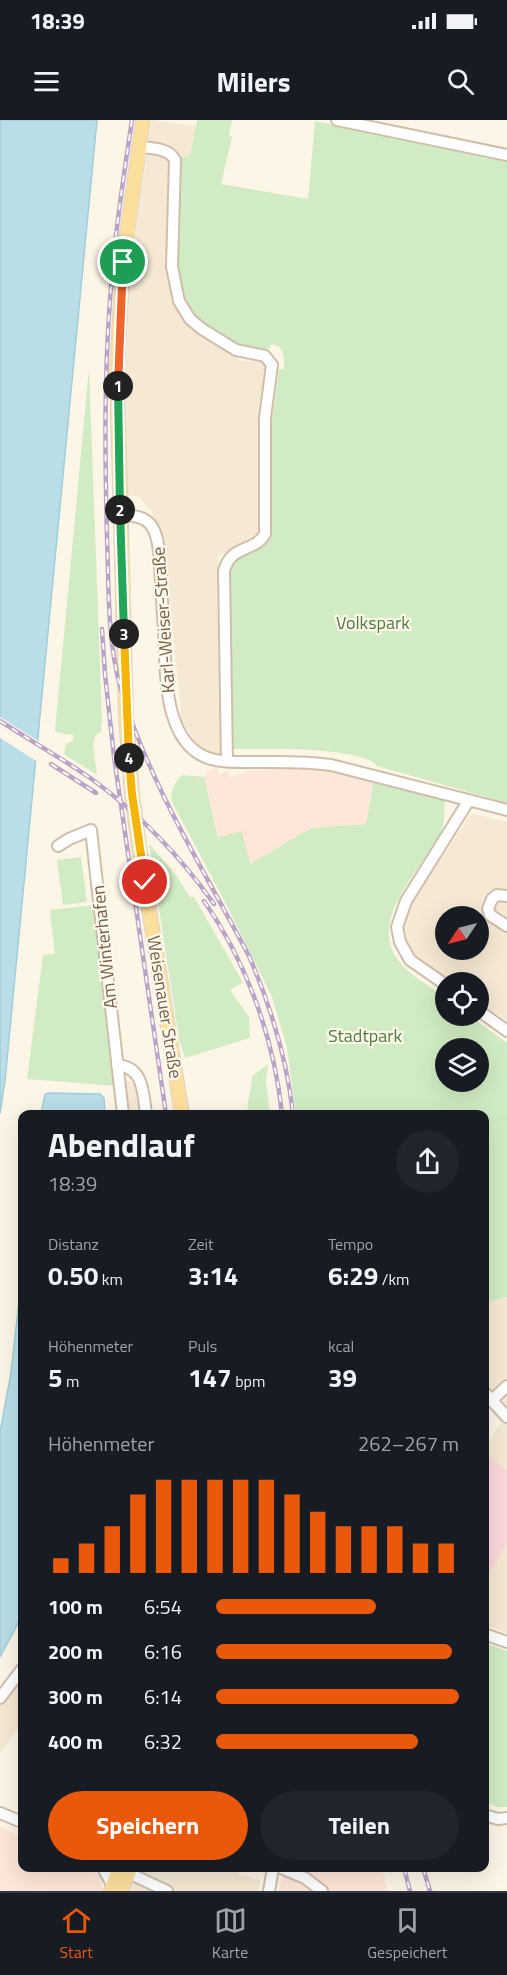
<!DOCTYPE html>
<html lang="de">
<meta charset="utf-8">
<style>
body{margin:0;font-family:"Titillium Web",sans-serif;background:#20242c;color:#f1f3f6;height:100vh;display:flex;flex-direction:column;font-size:22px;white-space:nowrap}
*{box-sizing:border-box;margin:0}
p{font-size:20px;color:#9ea1a6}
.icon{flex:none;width:33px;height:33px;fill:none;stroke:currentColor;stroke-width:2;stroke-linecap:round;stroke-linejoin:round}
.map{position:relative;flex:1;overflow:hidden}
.drawer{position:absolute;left:18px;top:990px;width:471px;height:762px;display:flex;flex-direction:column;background:#171b24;border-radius:12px;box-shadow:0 6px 24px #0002}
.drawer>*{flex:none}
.needle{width:39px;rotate:235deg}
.tools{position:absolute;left:435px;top:786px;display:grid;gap:12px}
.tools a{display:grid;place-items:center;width:54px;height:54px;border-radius:50%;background:#171b24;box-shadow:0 6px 24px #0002;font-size:30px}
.pin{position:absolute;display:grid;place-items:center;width:51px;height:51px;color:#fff;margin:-26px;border:3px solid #fff;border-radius:50%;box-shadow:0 2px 6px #0007}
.km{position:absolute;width:30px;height:30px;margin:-15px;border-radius:50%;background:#222;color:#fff;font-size:16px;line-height:30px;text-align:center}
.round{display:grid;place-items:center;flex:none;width:63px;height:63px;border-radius:32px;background:#20242c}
.summary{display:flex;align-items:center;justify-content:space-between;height:102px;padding:0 30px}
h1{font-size:33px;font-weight:700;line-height:45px}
.metrics{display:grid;grid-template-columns:repeat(3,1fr);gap:9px;height:102px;padding:6px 30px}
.metrics div{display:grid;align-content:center}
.metrics b{font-size:26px;font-weight:700}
.metrics small{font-size:16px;font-weight:400}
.metrics p{font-size:16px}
.chart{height:168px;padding:12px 30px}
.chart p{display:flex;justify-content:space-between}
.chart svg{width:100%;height:108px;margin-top:6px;stroke:#ea580c;stroke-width:6}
.cta{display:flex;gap:12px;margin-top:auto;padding:12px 30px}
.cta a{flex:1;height:69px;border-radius:36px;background:#ea580c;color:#fff;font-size:24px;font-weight:700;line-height:69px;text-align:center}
.cta a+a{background:#20242c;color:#f1f3f6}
ul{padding:0 30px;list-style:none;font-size:20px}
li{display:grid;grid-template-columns:96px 72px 1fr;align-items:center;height:45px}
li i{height:15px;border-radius:8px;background:#ea580c}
.status{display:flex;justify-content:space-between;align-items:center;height:42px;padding:0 30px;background:#171b24;direction:ltr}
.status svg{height:16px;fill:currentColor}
header{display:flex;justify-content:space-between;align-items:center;height:78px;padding:0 30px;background:#171b24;font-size:27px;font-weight:700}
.tabs{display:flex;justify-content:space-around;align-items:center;height:84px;border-top:2px solid #363941;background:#171b24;font-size:16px;color:#9ea1a6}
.tabs a{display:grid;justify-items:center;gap:3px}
.tabs .on{color:#ea580c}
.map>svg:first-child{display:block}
</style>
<div class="status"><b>18:39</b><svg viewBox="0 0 49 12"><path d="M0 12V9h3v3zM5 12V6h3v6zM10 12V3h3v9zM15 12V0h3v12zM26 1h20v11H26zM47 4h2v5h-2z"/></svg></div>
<header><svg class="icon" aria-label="menu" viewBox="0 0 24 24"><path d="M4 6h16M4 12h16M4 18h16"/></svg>Milers<svg class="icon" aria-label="search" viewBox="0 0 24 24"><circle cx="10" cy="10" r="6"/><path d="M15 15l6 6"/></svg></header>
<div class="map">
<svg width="507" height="1771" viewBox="0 0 507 1771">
<rect width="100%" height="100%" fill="#fdf5e6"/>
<!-- residential -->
<path fill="#f5e8d4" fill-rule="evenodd" d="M152,0L196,6L190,36L180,37L173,65L218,224L243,241L263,242L266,249L258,304L261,411L257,417L218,436L222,633L219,635L202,630L197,625L182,601L164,424L151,390L138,376H128L126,250L128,201L133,131Z
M474,694L507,702V901L479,881L478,862H452L411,836L402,812L406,792L412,782L469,697ZM446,796H478V830H446Z
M121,960L129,961L136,966L142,994H124Z
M507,1177V1350L485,1334V1326L501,1303L485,1285V1182Z
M507,1424V1513L485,1504L484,1461Z
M22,1549V1604L0,1633V1578Z
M140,1748H240L239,1754L260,1760L259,1771H131Z"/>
<!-- commercial -->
<path fill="#fee6d9" d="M218,648L219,654L228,651L230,657L252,650L316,648L374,659L366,704L311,708L250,744L219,717L204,657L207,651Z
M0,1707L22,1717V1748H88L100,1756L103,1771H0Z
M286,1748H382L388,1771H279L281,1760Z"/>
<!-- medical -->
<path fill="#fbd9db" d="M485,1334L507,1350V1424L485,1461Z"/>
<!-- green -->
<path fill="#d1ecc4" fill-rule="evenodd" d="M197,0H232L229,15L232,17L221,64L308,79L315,1L507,40V683L377,646C360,626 262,629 233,629L230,452L235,441L258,427L270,414V315L279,249H284C284,239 285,226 272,224L266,232L235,226L194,197L184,182L177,159L180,37L190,36Z
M89,248L102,599L101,612L95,616L93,626L97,655L64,634L66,624L73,621V615L58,613L55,610Z
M182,655L204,657L218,717L242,711L250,744L311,708L366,704L374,659L445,680C444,690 445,704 441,712C423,748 367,799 398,840C409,855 430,866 445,877L446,896H470L507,923V1177L485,1182L484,994H296L287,928L272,877L224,780L172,682C170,669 174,664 182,655ZM446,928H478V962H446Z
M149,724L174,752L190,777H194L241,859L242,863L230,870L249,897L250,918L185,938L179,919Z
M81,737L87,782L63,785L57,740Z
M94,785L115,966L27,959L43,835L55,834L50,790Z
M268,944L266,962L270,994H248C246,982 252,969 252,956Z
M485,1523L507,1531V1687H497L485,1682Z"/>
<!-- water -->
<path fill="#b9dee8" stroke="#9fcdda" stroke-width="1.5" d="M0,0H97L5,961L0,994Z
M49,973L100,974L104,978L105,994H41L45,974Z
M22,1154V1496L0,1537V1312L11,1253Z"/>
<!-- pier -->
<path fill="#fdf5e6" d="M0,597L40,622L38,642L0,618Z"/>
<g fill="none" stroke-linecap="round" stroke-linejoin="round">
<defs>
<path id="minor" d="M337,0L507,35
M139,27C151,28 169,28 175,40L172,147L179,181L190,199L202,209L236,230L265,236L272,245L265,298V414C254,433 231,424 224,451L227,641
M121,395C149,395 156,405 159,431C161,457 162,483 164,509C166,550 162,625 211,639C225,643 239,642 253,642C279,642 305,641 331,645L507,690
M58,726L69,719L91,710L123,994
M507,776L497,775L492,779L488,789L490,795L507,806
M446,865L410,840L400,822L397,807L406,781L469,680
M478,890L507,911
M117,945C144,947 143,973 146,994
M484,1272L507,1297
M491,1281L507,1266
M484,1514L507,1522
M0,1578L22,1549
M0,1693L22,1702
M484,1695L498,1699L507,1698
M103,1748L113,1766
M281,1748L305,1758L322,1771
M135,1756L167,1771
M269,1771L273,1748"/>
<path id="major" d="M143,0L123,142L117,252L126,599L132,674L139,727L182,994
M111,1771L120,1748
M121,1771L130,1748"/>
</defs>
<!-- minor casing -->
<use href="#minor" stroke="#cfbeab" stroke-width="14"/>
<!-- major casing -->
<use href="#major" stroke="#dcd5d0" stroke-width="16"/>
<!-- minor -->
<use href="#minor" stroke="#fff" stroke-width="10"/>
<!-- major -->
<use href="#major" stroke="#fddf9d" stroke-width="14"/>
<defs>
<path id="rail" d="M132,0C123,60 114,120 110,180C104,259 105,338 107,417C109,466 107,518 120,566C148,662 203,748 249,836C271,887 287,939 293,994
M102,509L105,554L114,637L166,994
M0,601C31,621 63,639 93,660C141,695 180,736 214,784
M51,644L96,673
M204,781C247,843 274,918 282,994
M404,1748L410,1771
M423,1748L430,1771"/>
</defs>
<!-- rail casing -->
<use href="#rail" stroke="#b9a3c8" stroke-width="4.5"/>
<!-- rail -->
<use href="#rail" stroke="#fff9ed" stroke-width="2" stroke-dasharray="7" stroke-linecap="butt"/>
</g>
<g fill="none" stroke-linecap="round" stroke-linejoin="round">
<defs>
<path id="split-1" d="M118,266L123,142"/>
<path id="split-2" d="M118,266L120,390"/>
<path id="split-3" d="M120,390L124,514"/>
<path id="split-4" d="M124,514L129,638"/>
<path id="split-5" d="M129,638L132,674L145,762"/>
</defs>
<!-- split-1 casing -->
<use href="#split-1" stroke="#fff" stroke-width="12"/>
<!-- split-2 casing -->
<use href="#split-2" stroke="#fff" stroke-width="12"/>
<!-- split-3 casing -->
<use href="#split-3" stroke="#fff" stroke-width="12"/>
<!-- split-4 casing -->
<use href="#split-4" stroke="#fff" stroke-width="12"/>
<!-- split-5 casing -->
<use href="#split-5" stroke="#fff" stroke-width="12"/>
<!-- split-1 -->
<use href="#split-1" stroke="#f0652b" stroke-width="8"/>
<!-- split-2 -->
<use href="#split-2" stroke="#22a559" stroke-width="8"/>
<!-- split-3 -->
<use href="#split-3" stroke="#22a559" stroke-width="8"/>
<!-- split-4 -->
<use href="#split-4" stroke="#f5b400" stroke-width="8"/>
<!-- split-5 -->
<use href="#split-5" stroke="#f5b400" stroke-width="8"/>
</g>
<g text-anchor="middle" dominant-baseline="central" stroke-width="4.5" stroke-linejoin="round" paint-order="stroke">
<!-- street labels -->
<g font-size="18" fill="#785d49" stroke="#fff9ed">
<text transform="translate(163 500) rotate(-94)">Karl-Weiser-Straße</text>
<text transform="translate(104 827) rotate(-96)">Am Winterhafen</text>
<text transform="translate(165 887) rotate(81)">Weisenauer Straße</text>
</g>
<!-- park labels -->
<g font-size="18" fill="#4f7e41" stroke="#fff9ed">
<text x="373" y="502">Volkspark</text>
<text x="365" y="915">Stadtpark</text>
</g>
</g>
</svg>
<div class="tools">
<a><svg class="needle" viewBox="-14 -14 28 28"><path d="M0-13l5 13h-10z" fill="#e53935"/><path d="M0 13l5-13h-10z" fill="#9ea1a6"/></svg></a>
<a><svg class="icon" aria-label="locate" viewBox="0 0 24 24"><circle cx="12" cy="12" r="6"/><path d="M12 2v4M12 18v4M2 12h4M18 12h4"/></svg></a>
<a><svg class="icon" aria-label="layers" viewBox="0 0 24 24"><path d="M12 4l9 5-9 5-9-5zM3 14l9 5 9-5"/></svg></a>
</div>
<div class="pin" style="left:123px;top:142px;background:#1e9e55"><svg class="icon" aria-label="arrive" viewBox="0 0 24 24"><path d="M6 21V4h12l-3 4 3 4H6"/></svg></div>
<div class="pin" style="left:145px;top:762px;background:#d93025"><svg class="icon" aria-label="check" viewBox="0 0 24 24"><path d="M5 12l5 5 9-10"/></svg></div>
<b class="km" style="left:118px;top:266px">1</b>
<b class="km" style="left:120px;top:390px">2</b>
<b class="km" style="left:124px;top:514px">3</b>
<b class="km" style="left:129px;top:638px">4</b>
<section class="drawer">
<div class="summary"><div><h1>Abendlauf</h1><p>18:39</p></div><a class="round"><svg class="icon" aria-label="share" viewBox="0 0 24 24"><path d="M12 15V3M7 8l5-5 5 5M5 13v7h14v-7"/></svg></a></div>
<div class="metrics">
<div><p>Distanz</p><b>0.50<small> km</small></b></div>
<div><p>Zeit</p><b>3:14</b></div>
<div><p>Tempo</p><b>6:29<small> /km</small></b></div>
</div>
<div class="metrics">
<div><p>Höhenmeter</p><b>5<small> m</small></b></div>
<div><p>Puls</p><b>147<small> bpm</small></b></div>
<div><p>kcal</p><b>39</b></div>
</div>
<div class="chart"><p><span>Höhenmeter</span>262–267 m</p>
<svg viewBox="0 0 160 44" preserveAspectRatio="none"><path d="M5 44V38M15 44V32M25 44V25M35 44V12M45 44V6M55 44V6M65 44V6M75 44V6M85 44V6M95 44V12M105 44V19M115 44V25M125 44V25M135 44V25M145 44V32M155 44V32"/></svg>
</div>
<ul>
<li><b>100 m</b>6:54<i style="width:66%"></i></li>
<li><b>200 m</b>6:16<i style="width:97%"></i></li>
<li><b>300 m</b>6:14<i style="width:100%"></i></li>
<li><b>400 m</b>6:32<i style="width:83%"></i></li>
</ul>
<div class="cta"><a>Speichern</a><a>Teilen</a></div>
</section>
</div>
<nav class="tabs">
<a class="on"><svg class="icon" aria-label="home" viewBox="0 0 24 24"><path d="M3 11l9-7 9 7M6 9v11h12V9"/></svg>Start</a>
<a><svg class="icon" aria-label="map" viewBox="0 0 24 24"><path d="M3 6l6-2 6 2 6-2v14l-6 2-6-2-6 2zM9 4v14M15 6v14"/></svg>Karte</a>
<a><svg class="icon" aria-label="saved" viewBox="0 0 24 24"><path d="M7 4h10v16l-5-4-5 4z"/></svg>Gespeichert</a>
</nav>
